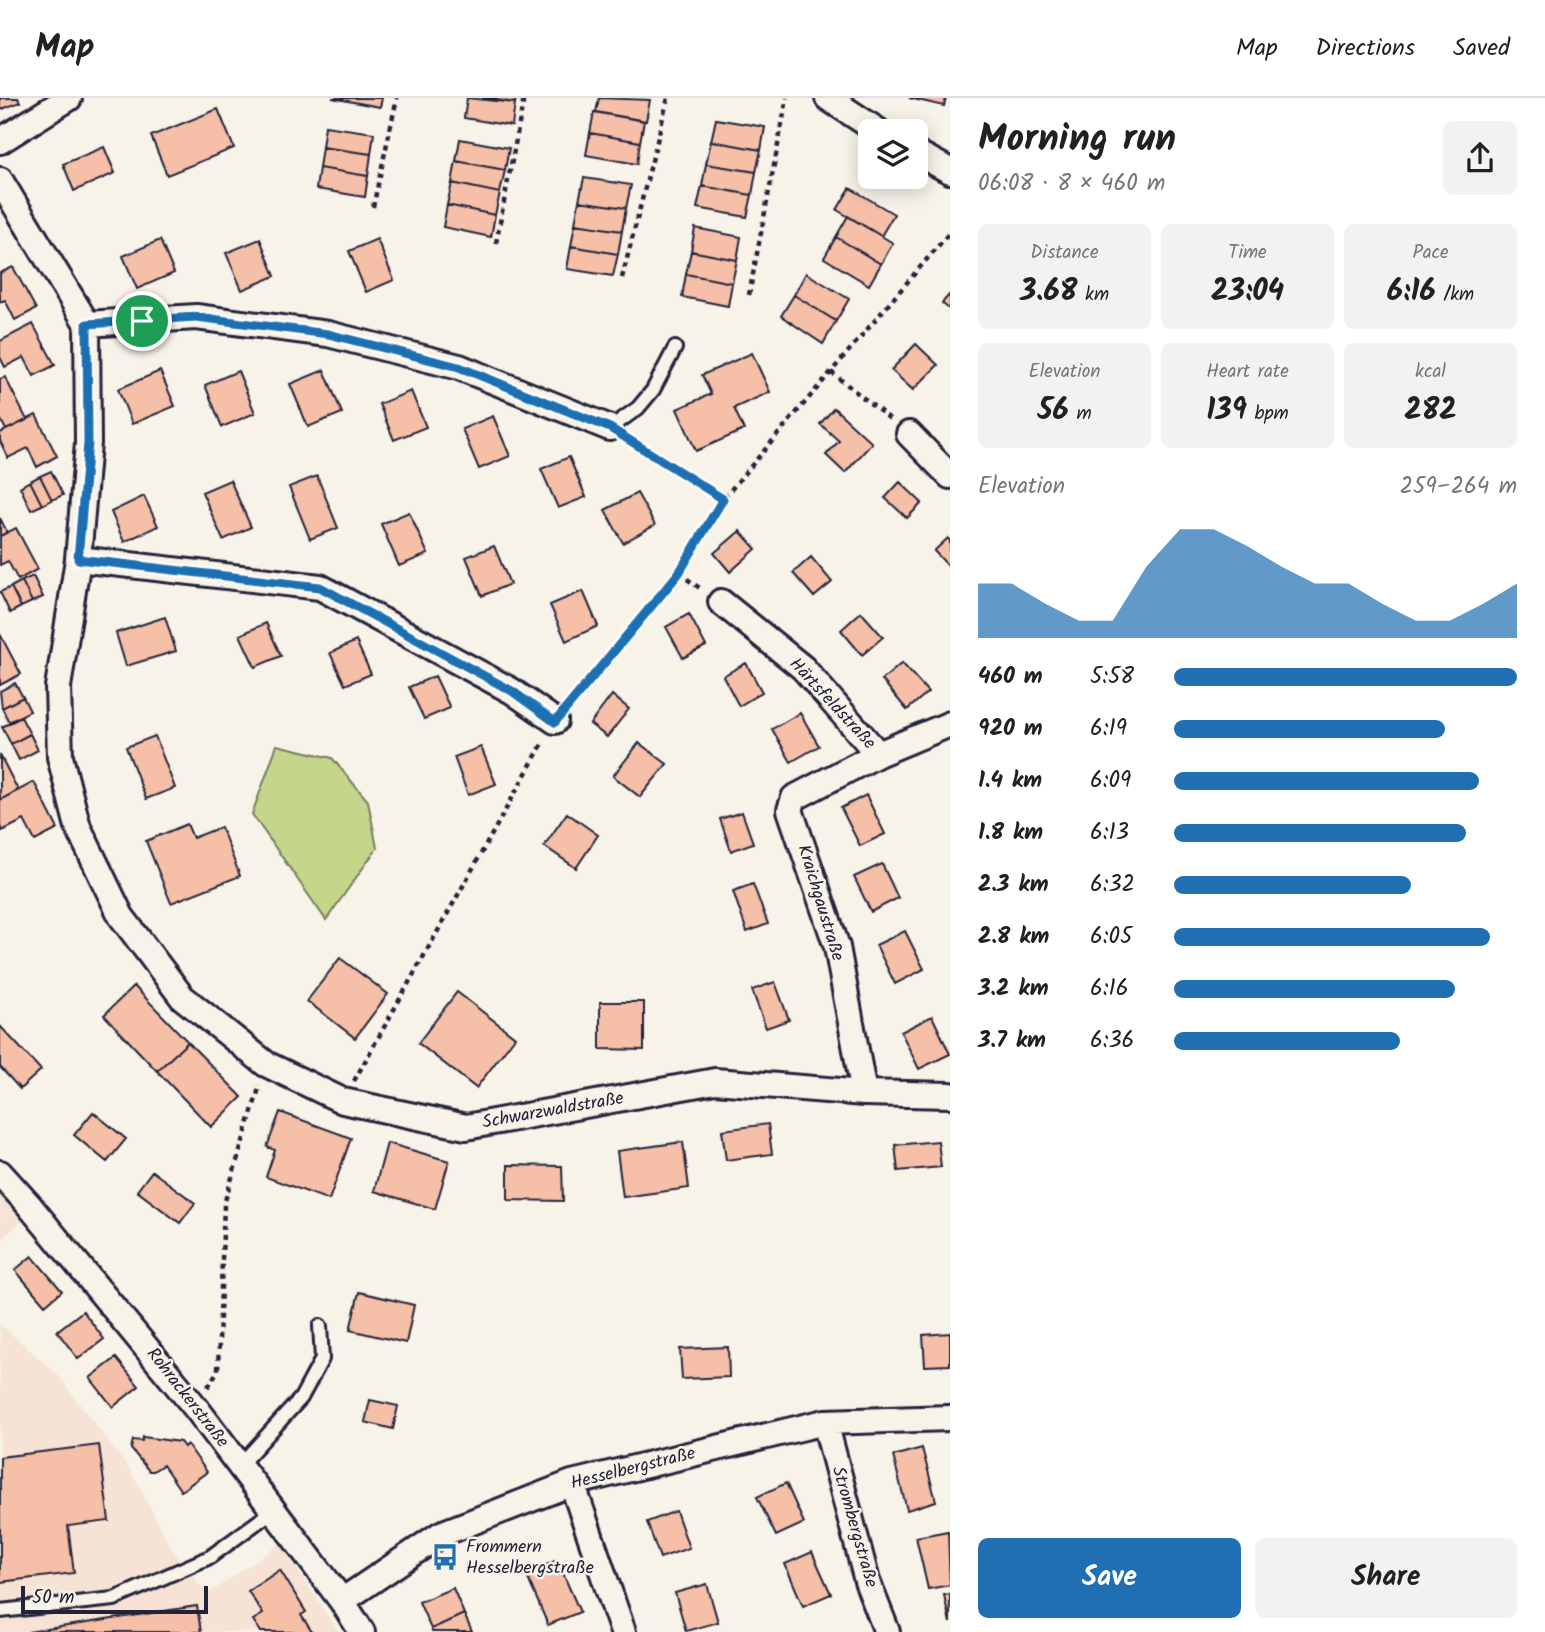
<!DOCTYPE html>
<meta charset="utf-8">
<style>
body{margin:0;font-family:Kalam,sans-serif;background:#f2f2f2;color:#202124;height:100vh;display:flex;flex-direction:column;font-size:26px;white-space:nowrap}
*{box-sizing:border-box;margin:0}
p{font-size:23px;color:#757577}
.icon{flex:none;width:38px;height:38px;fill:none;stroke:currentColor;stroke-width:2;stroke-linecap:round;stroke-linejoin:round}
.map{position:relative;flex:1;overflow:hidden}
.panel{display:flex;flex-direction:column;background:#fff;width:595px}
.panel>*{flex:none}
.buttons{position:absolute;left:858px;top:21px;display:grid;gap:14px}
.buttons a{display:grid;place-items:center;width:70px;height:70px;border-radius:10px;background:#fff;box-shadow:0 4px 18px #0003;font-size:35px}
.scale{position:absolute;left:21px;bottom:18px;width:187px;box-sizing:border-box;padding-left:7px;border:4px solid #22223b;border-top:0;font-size:19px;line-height:24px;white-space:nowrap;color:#22223b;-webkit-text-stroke:5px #f7f3e8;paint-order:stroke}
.pin{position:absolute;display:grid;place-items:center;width:60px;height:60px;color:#fff;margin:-30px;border:4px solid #fff;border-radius:50%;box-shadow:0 2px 7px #0007}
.round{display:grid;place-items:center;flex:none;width:74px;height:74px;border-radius:10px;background:#f2f2f2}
.headline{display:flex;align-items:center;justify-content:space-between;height:119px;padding:0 28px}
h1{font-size:38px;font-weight:800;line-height:52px}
.figures{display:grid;grid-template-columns:repeat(3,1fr);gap:10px;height:119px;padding:7px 28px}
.figures div{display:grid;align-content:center;border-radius:10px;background:#f2f2f2;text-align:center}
.figures b{font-size:30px;font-weight:800}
.figures small{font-size:19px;font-weight:400}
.figures p{font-size:19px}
.chart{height:196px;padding:14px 28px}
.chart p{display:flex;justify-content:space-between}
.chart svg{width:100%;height:126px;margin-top:7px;fill:#1f6fb2;opacity:.7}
.button{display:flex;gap:14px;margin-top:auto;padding:14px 28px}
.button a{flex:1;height:80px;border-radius:10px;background:#1f6fb2;color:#fff;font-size:28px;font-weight:800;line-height:80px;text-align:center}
.button a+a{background:#f2f2f2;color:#202124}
ul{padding:0 28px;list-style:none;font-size:23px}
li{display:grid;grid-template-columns:112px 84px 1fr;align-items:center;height:52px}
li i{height:18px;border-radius:9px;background:#1f6fb2}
header{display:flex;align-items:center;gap:42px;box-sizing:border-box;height:98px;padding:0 35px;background:#fff;border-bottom:2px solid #e0e0e0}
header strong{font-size:33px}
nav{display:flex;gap:38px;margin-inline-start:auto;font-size:24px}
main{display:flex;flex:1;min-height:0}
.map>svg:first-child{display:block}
</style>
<header>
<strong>Map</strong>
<nav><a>Map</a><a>Directions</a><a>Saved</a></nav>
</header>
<main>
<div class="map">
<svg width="950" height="1534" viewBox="0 0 950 1534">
<rect width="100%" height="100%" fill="#f7f3e8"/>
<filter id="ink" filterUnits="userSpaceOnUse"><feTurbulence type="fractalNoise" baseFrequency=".0143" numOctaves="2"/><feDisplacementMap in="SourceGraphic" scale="14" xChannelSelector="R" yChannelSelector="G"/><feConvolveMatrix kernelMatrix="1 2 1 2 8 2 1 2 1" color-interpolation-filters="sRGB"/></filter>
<g filter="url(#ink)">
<!-- built -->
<path fill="#f6e3d5" d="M0,1092L26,1119L0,1143Z
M0,1226L57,1276L132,1375L173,1453L208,1496L280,1446L339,1534H0Z"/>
<!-- green -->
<path fill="#c5d68b" stroke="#747c63" stroke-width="2" d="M277,647L332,660L368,703L377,750L326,822L252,716Z"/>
<!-- building -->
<path fill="#f5bfa8" stroke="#22223b" stroke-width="2" d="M0,0H18L20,4L0,12Z
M332,0H382L380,9Z
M467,0L515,5L512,28L464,20Z
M482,0H516L515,5Z
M599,0L650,2L646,23L596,14Z
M909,0H946L944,8Z
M218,11L234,50L167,77L151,38Z
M594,14L644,23L640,44L590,35Z
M716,21L765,29L761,52L711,43Z
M325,28L374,35L371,56L322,49Z
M590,35L640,44L637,66L586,57Z
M460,41L509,50L505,72L456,63Z
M711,43L761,52L756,74L706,66Z
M104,49L115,75L74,93L63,66Z
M322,49L371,56L368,78L319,70Z
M456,63L505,72L500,95L452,85Z
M706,66L756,74L752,97L702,88Z
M319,70L368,78L365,99L316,91Z
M584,80L631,87L626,110L579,103Z
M452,85L500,95L495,117L447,107Z
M702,88L752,97L747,119L697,110Z
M850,90L894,116L881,138L837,112Z
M579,103L626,110L622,133L575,126Z
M447,107L495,117L491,139L443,129Z
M848,118L893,145L881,166L836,139Z
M575,126L622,133L618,156L571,148Z
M695,130L741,139L737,162L691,153Z
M836,139L881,166L869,187L824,160Z
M260,141L275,178L242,192L226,155Z
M377,141L394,182L366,194L349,153Z
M160,142L174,175L137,191L123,158Z
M571,148L618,156L613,178L567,171Z
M691,153L737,162L732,185L686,176Z
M13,169L36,211L15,222L5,202L0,204V175Z
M806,175L849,201L836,223L794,197Z
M686,176L732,185L728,208L682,199Z
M950,196V212L942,205Z
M794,197L836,223L823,246L781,218Z
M33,226L55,267L34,278L24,259L5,269L0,259V243Z
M916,246L938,267L913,292L891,272Z
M752,255L770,294L734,310L744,332L696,353L677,311L711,296L702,277Z
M324,272L342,315L308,329L290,286Z
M160,273L175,308L132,326L118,291Z
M238,273L255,315L222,329L205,287Z
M5,279L27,322L6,332L0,320V281Z
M411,293L426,329L394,342L379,306Z
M834,310L872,345L845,375L826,357L839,343L820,326Z
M36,317L57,358L37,369L28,350L8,360L0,343V335Z
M493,318L510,358L479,371L462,331Z
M569,359L586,399L558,410L541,371Z
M51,373L63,397L52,402L40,378Z
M40,378L52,402L42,407L30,383Z
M317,378L338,430L310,441L289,389Z
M230,382L251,429L223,442L202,394Z
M30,383L42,407L31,412L20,389Z
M900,384L922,405L907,420L885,400Z
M637,395L655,427L623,445L605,412Z
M144,398L158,428L124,444L111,414Z
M409,414L428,456L399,468L381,426Z
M0,420L7,434L0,438Z
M16,430L38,471L18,482L8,463L0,467V438Z
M740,433L756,451L730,474L714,455Z
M948,440L950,443V470L934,453Z
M494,448L510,486L482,498L466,459Z
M811,459L832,484L814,499L793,475Z
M33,478L43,499L32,504L22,483Z
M22,483L32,504L21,509L11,489Z
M11,489L21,509L10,515L0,494Z
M583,493L598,528L566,543L550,507Z
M861,514L883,539L862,557L841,532Z
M689,516L706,548L683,560L666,529Z
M165,519L176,553L126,568L116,535Z
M266,525L281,558L255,569L240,537Z
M0,536L21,576L0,587Z
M356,543L371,576L345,587L330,555Z
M746,565L762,594L739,608L723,578Z
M902,565L928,594L907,612L882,582Z
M435,578L450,610L424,621L409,589Z
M15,585L23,599L2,610L0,593Z
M612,597L629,611L607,639L590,626Z
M23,599L30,613L9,624L2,610Z
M800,615L819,648L791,664L772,631Z
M21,619L30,636L11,646L2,629Z
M30,636L38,652L19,662L11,646Z
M155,638L175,690L146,701L126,649Z
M639,645L667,666L640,699L613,678Z
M481,649L496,686L468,697L454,659Z
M0,657L18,692L0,702Z
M34,684L58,731L35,743L24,722L2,733L0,728V702Z
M866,697L885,736L860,748L841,710Z
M742,714L753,745L731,753L720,721Z
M567,715L598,737L576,770L544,748Z
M187,726L193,740L221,729L240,778L171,805L146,743Z
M882,766L898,800L871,814L854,779Z
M753,786L768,826L747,834L733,793Z
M905,833L924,871L895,886L876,847Z
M340,860L388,896L355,940L307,903Z
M775,884L789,922L766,930L752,892Z
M134,888L188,944L157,973L104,917Z
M457,894L515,939L476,990L418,945Z
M600,904H644V952L600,951Z
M932,918L950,956L919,971L901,934Z
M0,928L41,972L20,991L0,969Z
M188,944L242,999L211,1029L157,973Z
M93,1014L126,1041L107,1064L74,1037Z
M280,1014L351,1040L329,1102L266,1079L275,1052L267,1049Z
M768,1026L772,1056L726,1062L722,1032Z
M938,1043L941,1069L898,1073L895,1047Z
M683,1044L689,1090L623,1099L617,1053Z
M387,1045L449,1063L435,1111L374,1093Z
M508,1067L562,1068L563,1103L508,1102Z
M152,1073L195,1105L180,1125L137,1093Z
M32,1158L62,1193L45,1207L15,1172Z
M359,1194L414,1207L406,1245L350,1232Z
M83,1213L104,1241L78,1261L57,1233Z
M950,1235V1267L925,1268L923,1237Z
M728,1249L729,1279L682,1281L680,1251Z
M116,1260L139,1288L113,1309L90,1280Z
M370,1302L398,1308L393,1331L365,1324Z
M143,1339L180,1344L184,1349L187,1346L207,1374L181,1393L163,1367L153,1373H149L131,1351L133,1342L142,1343Z
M99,1347L109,1423L68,1428L74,1475L0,1484V1359Z
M922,1350L936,1403L907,1412L893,1358Z
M786,1385L804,1425L776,1438L757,1399Z
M676,1413L689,1450L660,1460L647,1424Z
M948,1433L950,1487L928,1491L916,1439Z
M812,1454L831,1496L803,1508L785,1466Z
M557,1462L580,1514L548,1527L526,1476Z
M280,1472L306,1514L301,1517L312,1534H261L253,1522L263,1516L248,1493Z
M707,1486L718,1524L686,1533L675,1495Z
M453,1490L464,1516L431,1531L419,1504Z
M950,1496V1525L944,1497Z
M197,1508L201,1534H28Z
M464,1516L472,1534H432L431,1531Z"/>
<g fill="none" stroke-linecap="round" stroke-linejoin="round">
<defs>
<path id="lane" d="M610,330L638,310L653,292L675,250
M240,1367L301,1300L322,1261L320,1228
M0,1513L114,1501L210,1459L274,1412"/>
<path id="street" d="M828,0L878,33
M0,43L69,0
M915,54L950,73
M0,82L87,226L88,345L78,461L58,589L60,659L78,729L121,818L182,899L266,966L343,1003L466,1029L715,983L864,995L950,997
M87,226L196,219L328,236L459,269L610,330
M909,336L950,378
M78,461L320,489L512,593L555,623
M721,504L803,570L878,656
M864,995L837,849L790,712L794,700L878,656L950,626
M0,1075L28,1106L196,1310L342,1503L362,1534
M825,1324L867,1483L887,1534
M572,1385L623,1534
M342,1503L441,1436L572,1385L825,1324L950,1320"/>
</defs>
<!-- lane casing -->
<use href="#lane" stroke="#22223b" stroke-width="18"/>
<!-- street casing -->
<use href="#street" stroke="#22223b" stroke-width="30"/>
<!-- path -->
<path stroke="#22223b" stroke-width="4.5" stroke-dasharray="5 5" stroke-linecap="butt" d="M373,109L397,0
M496,145L524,0
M622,180L668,0
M749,197L787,0
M831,274L891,322
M629,342L723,401
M679,475L701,491
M569,607L679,475L723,401L950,134
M354,983L544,643
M208,1289L218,1272L224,1106L260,987"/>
<!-- lane -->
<use href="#lane" stroke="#f7f3e8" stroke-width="12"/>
<!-- street -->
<use href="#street" stroke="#f7f3e8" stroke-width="24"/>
</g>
</g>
<g fill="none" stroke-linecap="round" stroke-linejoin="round" filter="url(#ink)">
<defs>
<path id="route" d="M196,219L328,236L459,269L610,330L723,401L679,475L555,624L512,593L320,489L78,461L88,345L87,226Z"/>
</defs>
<!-- route casing -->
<use href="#route" stroke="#fff" stroke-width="14"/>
<!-- route -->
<use href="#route" stroke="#1f6fb2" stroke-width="9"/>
</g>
<!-- icons -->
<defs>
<symbol id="bus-bare" viewBox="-9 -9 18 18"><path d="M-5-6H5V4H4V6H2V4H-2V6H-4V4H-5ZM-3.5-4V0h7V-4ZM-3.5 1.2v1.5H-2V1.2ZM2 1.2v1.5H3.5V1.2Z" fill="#1f6fb2" stroke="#f7f3e8" stroke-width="2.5" paint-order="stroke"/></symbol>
</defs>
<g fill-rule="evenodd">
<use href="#bus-bare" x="426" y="1440" width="38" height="38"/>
</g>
<g text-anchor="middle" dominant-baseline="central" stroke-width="5" stroke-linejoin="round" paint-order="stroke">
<!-- street labels -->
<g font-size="18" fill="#22223b" stroke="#f7f3e8">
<text transform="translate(832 606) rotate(47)">Härtsfeldstraße</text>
<text transform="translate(820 805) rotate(73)">Kraichgaustraße</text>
<text transform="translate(553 1013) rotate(-10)">Schwarzwaldstraße</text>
<text transform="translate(187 1300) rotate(52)">Rohrackerstraße</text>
<text transform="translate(633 1371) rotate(-14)">Hesselbergstraße</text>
<text transform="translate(854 1429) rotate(74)">Strombergstraße</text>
</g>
<!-- poi labels -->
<g font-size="18" fill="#22223b" stroke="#f7f3e8" text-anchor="start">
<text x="466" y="1449">Frommern<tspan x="466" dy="21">Hesselbergstraße</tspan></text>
</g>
</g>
</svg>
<div class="buttons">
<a><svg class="icon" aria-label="layers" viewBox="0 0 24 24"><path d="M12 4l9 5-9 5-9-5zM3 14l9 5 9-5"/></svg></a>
</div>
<div class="scale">50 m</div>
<div class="pin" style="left:142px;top:223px;background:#1e9e55"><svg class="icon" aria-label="arrive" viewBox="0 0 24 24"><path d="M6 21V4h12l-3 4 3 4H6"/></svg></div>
</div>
<section class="panel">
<div class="headline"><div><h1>Morning run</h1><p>06:08 · 8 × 460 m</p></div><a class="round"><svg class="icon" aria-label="share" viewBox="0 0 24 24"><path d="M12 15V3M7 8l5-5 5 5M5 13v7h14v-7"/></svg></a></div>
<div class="figures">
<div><p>Distance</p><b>3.68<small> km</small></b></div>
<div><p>Time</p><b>23:04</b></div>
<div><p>Pace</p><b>6:16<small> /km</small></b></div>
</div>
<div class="figures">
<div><p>Elevation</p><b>56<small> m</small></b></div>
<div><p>Heart rate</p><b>139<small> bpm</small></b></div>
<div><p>kcal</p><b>282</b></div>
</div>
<div class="chart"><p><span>Elevation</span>259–264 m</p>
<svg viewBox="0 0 160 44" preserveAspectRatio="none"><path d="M0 44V25L10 25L20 32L30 38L40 38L50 19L60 6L70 6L80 12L90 19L100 25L110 25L120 32L130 38L140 38L150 32L160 25V44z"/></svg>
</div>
<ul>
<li><b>460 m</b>5:58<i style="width:100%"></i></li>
<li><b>920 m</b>6:19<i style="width:79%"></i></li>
<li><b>1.4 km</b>6:09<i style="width:89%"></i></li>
<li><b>1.8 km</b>6:13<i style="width:85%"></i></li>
<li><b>2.3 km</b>6:32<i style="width:69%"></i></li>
<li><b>2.8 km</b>6:05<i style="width:92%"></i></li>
<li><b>3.2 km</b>6:16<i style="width:82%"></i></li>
<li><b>3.7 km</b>6:36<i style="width:66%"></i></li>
</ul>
<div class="button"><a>Save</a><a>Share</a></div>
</section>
</main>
